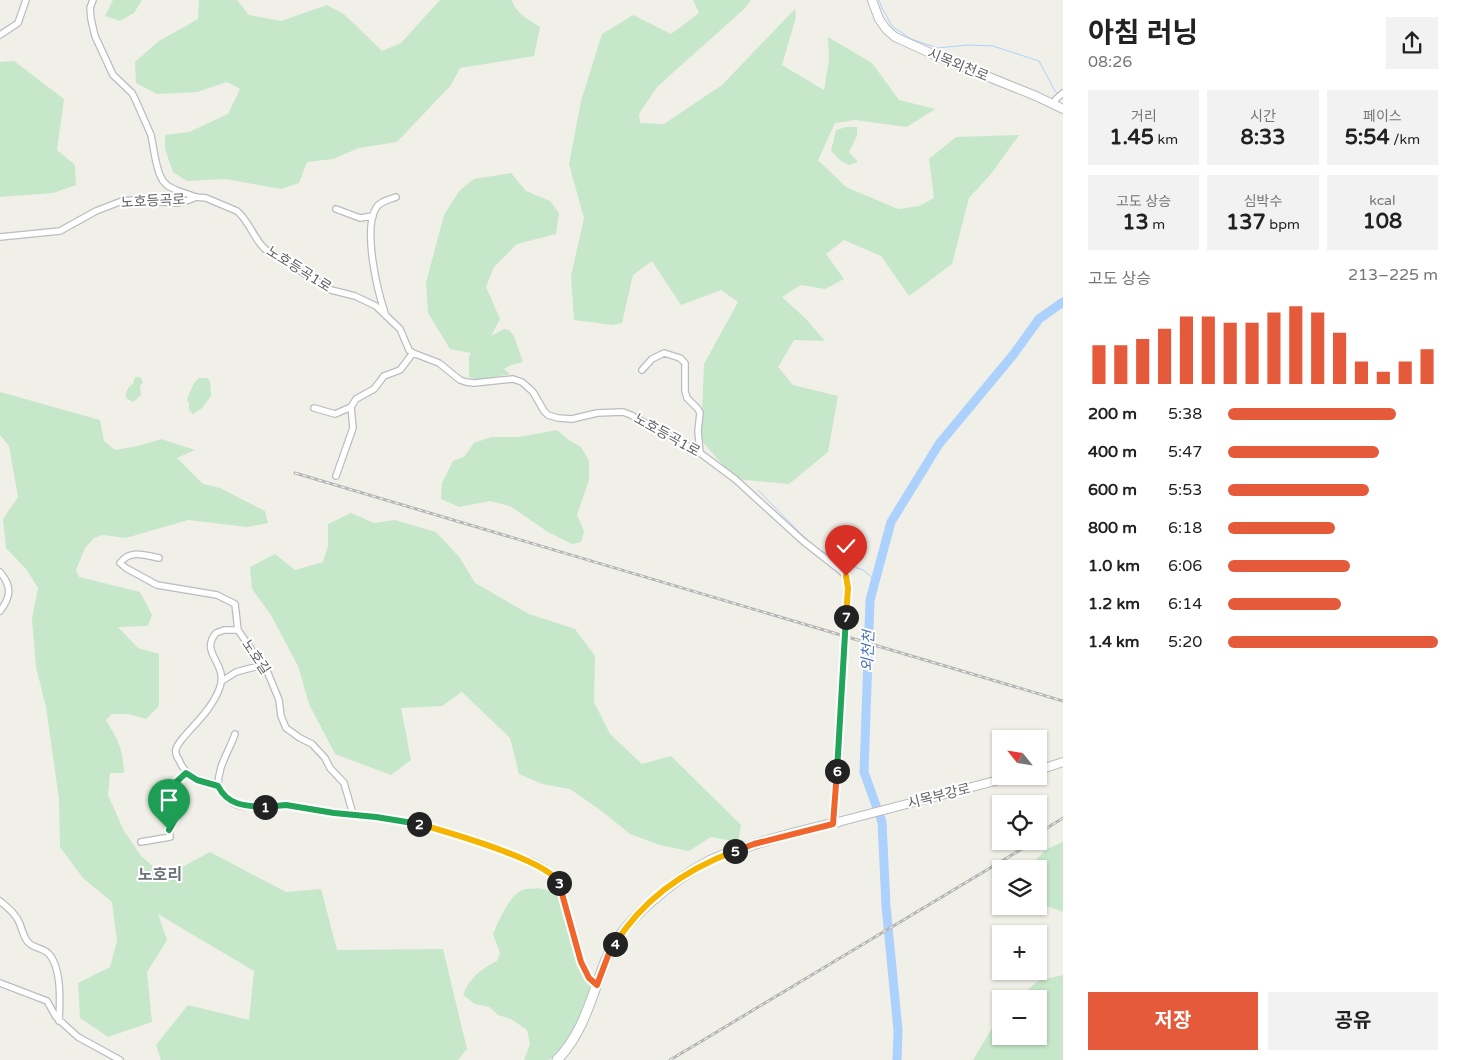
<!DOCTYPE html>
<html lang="ko">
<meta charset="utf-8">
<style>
body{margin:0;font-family:"Varela Round","Noto Sans KR",sans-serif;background:#f2f2f2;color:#222;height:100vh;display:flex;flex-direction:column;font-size:19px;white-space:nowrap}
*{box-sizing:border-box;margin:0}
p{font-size:16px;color:#767676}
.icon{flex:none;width:28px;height:28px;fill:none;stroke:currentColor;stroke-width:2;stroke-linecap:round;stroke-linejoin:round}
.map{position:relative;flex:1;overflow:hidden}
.drawer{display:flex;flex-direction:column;background:#fff;width:400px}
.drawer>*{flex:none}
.needle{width:32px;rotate:300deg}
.fabs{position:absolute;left:992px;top:730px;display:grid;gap:10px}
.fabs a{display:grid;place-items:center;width:55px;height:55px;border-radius:0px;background:#fff;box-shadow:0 1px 4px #0004;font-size:25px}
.pin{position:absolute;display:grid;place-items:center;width:42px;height:42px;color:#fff;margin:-51px -21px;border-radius:50% 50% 50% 0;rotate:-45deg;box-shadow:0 0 5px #0007}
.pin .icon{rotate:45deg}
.km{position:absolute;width:25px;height:25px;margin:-12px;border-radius:50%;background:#222;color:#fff;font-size:14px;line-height:25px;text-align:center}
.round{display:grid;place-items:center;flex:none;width:52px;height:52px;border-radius:0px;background:#f2f2f2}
.summary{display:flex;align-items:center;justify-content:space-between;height:85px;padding:0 25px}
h1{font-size:28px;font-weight:700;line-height:38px}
.figures{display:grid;grid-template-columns:repeat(3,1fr);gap:8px;height:85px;padding:5px 25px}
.figures div{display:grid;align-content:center;border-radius:0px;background:#f2f2f2;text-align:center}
.figures b{font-size:21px;font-weight:700}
.figures small{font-size:14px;font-weight:400}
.figures p{font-size:14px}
.chart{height:140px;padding:10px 25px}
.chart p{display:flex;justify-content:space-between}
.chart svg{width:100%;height:90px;margin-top:5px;stroke:#e45a3a;stroke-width:6}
.button{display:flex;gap:10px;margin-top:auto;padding:10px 25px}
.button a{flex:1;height:58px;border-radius:0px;background:#e45a3a;color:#fff;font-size:20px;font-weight:700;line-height:58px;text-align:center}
.button a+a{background:#f2f2f2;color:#222}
ul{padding:0 25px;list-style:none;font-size:16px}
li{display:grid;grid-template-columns:80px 60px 1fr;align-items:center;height:38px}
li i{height:12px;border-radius:6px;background:#e45a3a}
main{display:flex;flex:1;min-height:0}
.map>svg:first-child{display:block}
</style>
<main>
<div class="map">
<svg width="1063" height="1060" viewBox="0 0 1063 1060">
<rect width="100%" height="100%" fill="#f0f0e8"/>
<!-- green -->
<path fill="#c6e7c9" d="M113,0H142L134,13L120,21L105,16Z
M199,0H237L249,15L281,21L327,5L345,15L382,51L401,43L440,0H512C514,12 531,21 540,27L534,56L460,68L451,85L397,142L359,148L333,159L307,162L299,183L281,189L225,179L187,181L173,172L165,149V135L189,132L228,114L240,89L227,82L197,92L157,94L136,83L135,62L159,41L198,19Z
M693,0H751L744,9L657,87L639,114L640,123L664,124L722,85L795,9L796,17L782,65L824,90L829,60L828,37L872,63L899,100L935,109L907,127L855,120L835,123L818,160L846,187L898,209L919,206L934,198L929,159L956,137L1019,135L991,174L969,198L952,264L909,296L881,256L844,240L826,254L844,279L825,289L801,285L782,297L805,318L825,341L794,340L778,367L793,385L838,396L828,452L789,484L735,479L701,440L704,364L738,302L721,290L681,305L652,261L633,275L622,323L613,325L574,320L571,276L584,218L569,164L581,101L602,34L633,15L671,34L699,13Z
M14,61L64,99L57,150L75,165L76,185L53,193L0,197V62Z
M846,127H857V136L849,152L858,162L849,165L841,161L831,151L836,130Z
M511,173L526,191L550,201L559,213L556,234L517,244L494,267L486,287L500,319L491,336L504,329L509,330L514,336L523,362L511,365L504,369L510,374L479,380L469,377V357L471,353L450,349L428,313L426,283L444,215L460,190L474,179Z
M135,377H140L143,382L140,386L141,395L133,402L126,398C125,392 128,387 133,384Z
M199,378H207L210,381L211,396L202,408L193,414L189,410V404L187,399L194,383Z
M0,392L100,420L104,441L115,450L138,446L161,439L195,450L177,458L203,484L220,488L265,511L268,523L247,527L188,520L126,538L103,535L94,538L85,548L76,570L79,577L140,592L152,615L148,626L118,627L138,648L159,654V706L146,719L128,714H112L106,720C118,741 123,747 124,773H110L108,795L124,831L141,856L157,870L173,872L210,852L286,892L321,889L337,950L443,949L467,1049L458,1060H161L156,1045L188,1005L249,1020L254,971L158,914L167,940L147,972L152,1022L108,1037L80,1018L78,983L110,967L117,941L112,902L83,878L60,847L59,799L46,707L36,667L32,619L38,588L26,569L6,548L3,519L18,497L9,446L0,435Z
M557,430L569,440L581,447L589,461V480L577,515L584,531L581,542L572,544L548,532L510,506L490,501L459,507L441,499L442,483L453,461L464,457L474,443L491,437H519Z
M351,513L374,523L395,520L436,532L460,558L475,583L529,614L575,629L595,656L594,702L610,734L642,764L671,756L741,825L738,842L711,837L689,851L660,845L630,834L603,812L570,789L542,784L519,774L510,738L462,692L442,706L401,708L411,760L391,775L335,754L309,704L298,666L271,615L252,589L250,567L275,554L295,570L323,562L328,546V524Z
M1063,842V912L1039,903V869H1026L1047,849Z
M538,888L557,893L579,969L591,988C586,1006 566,1053 548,1060C541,1060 531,1060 524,1060L530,1044L527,1030L511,1019L498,1015L489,1007L475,1004L463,995C469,978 481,969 497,961L500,953L493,934C498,922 510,895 522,890C527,888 534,889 538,888Z
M1063,975V1060H973L1001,1013V1036H1039V999H1017L1038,981Z"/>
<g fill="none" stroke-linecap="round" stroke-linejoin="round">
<!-- stream -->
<path stroke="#acd1fc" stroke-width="1" d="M879,0L882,8L892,26L911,39L937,48L968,45L993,46L1039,61L1055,91L1059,95
M758,490L800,533L818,549L846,564L863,570L875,580"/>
<!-- river -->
<path stroke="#acd1fc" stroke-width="9" d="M897,1060L898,1030L886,906L882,822L864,772L870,600L891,522L939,444L1013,355L1039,319L1063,302"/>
<defs>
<path id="minor" d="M93,0L90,8L91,19L95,36L113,75L132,93L136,101L151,135L156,162L159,173L163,181L168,186L176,190L196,197L206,198L237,211C250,222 253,238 265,249L331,290L355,296L376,306L400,329L409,350L413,353L439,363L460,380L466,382L474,383L513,379L522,382L533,392L544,411L548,415L558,418L572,419L597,413L623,412L631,415L700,453L735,479L803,541L840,570L846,576L848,588L833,824
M0,35L18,23L26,0
M1054,104L1056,99L1063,93
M336,209L360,218L373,216
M0,237L60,231L96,211L122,201L133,200L177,203L189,200L196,197
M385,313C377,290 363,229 376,208C380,201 389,200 396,197
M642,370L652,359L664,353L680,358L685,363V391L687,398L698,409L700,413L698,431L700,453
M314,408L335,414L351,407L356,399L374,389L384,376L400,370L413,353
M336,476L353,428L351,407
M159,558C145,555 130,549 120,563L126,568L157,585L217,595L235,604L238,630
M0,572C12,586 11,597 0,611
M222,681L236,672L258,666
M218,787C218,765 228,754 235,734
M353,814L344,783L330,768L325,758L312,744L300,738L286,728L281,716L279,700L268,673L258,666L253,652L238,630H224L216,633C199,653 228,663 220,687C214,704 202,717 190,730C185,736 178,742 176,749C175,753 177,757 179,760C186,778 201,781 218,787C222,794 229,802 237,805C253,809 270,804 286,805C301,806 316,810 331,812C341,814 351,814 361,815C418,821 480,841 533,862L544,868L558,881L581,962L589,978L597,985
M141,842L170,837L169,829L175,819L172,791L174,784L186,773
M0,901C8,908 16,914 20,924C22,930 24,938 28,942C33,948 42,948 48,953C62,967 60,1002 59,1021
M0,983L47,1001L56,1017L78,1037L120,1060"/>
<path id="tertiary" d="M872,0L879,19L886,29L895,37L939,57L1036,96L1063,109
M1039,770L1063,762
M838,822L1014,776"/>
<path id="secondary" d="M557,1060C586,1030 592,992 608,955C618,934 634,917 651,902C669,886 686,873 707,862C714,858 723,855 732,852C766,839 802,831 838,822"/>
</defs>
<!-- minor casing -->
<use href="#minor" stroke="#babcc1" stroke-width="8"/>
<!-- tertiary casing -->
<use href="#tertiary" stroke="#babcc1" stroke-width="10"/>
<!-- secondary casing -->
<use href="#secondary" stroke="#bbbdc2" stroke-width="11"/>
<!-- minor -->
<use href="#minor" stroke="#fff" stroke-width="5.5"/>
<!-- tertiary -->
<use href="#tertiary" stroke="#fff" stroke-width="8"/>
<!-- secondary -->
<use href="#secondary" stroke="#fff" stroke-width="9"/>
<defs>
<path id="rail" d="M295,473L1063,701
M1039,833L1063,818
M670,1060L1035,841"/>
</defs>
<!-- rail casing -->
<use href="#rail" stroke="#b6b6b7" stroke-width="3"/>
<!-- rail -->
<use href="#rail" stroke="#fff" stroke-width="1" stroke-dasharray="4" stroke-linecap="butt"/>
</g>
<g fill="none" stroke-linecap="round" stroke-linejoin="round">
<defs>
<path id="split-1" d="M169,830L175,819L172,791L174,784L186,773L197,780L218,786C228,806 246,806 265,807"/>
<path id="split-2" d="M265,807L286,805L334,813L376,817L419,824"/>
<path id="split-3" d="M419,824C446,832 548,860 559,883"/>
<path id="split-4" d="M559,883L581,962L589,978L597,985L609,953L615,944"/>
<path id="split-5" d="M615,944C643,899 687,869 735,851"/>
<path id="split-6" d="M735,851L754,844L833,824L837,771"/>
<path id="split-7" d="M837,771L846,617"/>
<path id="split-8" d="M846,576L848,588L846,617"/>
</defs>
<!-- split-1 casing -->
<use href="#split-1" stroke="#fff" stroke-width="10"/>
<!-- split-2 casing -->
<use href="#split-2" stroke="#fff" stroke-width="10"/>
<!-- split-3 casing -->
<use href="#split-3" stroke="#fff" stroke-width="10"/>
<!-- split-4 casing -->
<use href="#split-4" stroke="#fff" stroke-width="10"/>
<!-- split-5 casing -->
<use href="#split-5" stroke="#fff" stroke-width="10"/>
<!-- split-6 casing -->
<use href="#split-6" stroke="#fff" stroke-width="10"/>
<!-- split-7 casing -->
<use href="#split-7" stroke="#fff" stroke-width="10"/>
<!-- split-8 casing -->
<use href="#split-8" stroke="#fff" stroke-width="10"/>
<!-- split-1 -->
<use href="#split-1" stroke="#22a559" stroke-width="6"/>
<!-- split-2 -->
<use href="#split-2" stroke="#22a559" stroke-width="6"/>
<!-- split-3 -->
<use href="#split-3" stroke="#f5b400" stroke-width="6"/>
<!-- split-4 -->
<use href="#split-4" stroke="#f0652b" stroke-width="6"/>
<!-- split-5 -->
<use href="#split-5" stroke="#f5b400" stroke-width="6"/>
<!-- split-6 -->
<use href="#split-6" stroke="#f0652b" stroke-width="6"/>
<!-- split-7 -->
<use href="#split-7" stroke="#22a559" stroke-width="6"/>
<!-- split-8 -->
<use href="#split-8" stroke="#f5b400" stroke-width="6"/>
</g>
<g text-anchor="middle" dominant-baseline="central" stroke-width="4" stroke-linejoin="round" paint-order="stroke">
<!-- street labels -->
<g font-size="14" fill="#5f6267" stroke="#fff">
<text transform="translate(958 65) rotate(22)">시목외천로</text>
<text transform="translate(153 201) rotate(-3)">노호등곡로</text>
<text transform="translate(299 269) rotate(32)">노호등곡1로</text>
<text transform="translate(667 435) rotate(29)">노호등곡1로</text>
<text transform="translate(256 657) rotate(56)">노호길</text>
<text transform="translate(939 796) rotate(-14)">시목부강로</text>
</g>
<!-- water labels -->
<g font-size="15" font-style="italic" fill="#4a74b8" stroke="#fff">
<text transform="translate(868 651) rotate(-88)">외천천</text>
</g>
<!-- quarter labels -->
<g font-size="16" font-weight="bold" fill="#707479" stroke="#fff">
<text x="160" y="875">노호리</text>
</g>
</g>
</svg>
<div class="fabs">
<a><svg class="needle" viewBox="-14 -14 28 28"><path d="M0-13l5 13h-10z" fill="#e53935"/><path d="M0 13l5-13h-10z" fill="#767676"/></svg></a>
<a><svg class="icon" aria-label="locate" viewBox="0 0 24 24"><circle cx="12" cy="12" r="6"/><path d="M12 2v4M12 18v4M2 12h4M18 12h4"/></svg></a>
<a><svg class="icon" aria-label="layers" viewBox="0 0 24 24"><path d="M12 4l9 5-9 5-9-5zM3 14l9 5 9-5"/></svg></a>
<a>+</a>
<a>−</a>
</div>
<div class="pin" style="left:169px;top:830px;background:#1e9e55"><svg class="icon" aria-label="arrive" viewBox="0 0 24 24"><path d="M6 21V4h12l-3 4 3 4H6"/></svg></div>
<div class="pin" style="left:846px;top:576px;background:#d93025"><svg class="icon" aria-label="check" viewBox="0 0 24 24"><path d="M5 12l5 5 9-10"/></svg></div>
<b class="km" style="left:265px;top:807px">1</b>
<b class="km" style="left:419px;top:824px">2</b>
<b class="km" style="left:559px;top:883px">3</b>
<b class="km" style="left:615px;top:944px">4</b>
<b class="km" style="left:735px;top:851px">5</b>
<b class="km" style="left:837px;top:771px">6</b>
<b class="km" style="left:846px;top:617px">7</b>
</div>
<section class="drawer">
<div class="summary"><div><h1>아침 러닝</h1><p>08:26</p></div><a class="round"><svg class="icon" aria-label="share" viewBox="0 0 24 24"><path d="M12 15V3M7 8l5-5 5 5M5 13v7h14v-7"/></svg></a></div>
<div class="figures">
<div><p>거리</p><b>1.45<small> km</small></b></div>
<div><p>시간</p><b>8:33</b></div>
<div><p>페이스</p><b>5:54<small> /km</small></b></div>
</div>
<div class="figures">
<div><p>고도 상승</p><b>13<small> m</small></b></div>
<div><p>심박수</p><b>137<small> bpm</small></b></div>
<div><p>kcal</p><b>108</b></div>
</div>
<div class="chart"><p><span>고도 상승</span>213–225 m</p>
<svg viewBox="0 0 160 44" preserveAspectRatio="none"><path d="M5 44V25M15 44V25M25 44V22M35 44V17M45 44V11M55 44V11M65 44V14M75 44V14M85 44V9M95 44V6M105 44V9M115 44V19M125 44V33M135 44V38M145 44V33M155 44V27"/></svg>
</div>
<ul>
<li><b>200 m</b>5:38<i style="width:80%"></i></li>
<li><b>400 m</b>5:47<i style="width:72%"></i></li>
<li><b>600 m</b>5:53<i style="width:67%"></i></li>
<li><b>800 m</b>6:18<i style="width:51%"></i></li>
<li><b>1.0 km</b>6:06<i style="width:58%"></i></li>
<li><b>1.2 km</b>6:14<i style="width:54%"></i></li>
<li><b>1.4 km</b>5:20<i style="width:100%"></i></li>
</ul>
<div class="button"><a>저장</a><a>공유</a></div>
</section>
</main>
